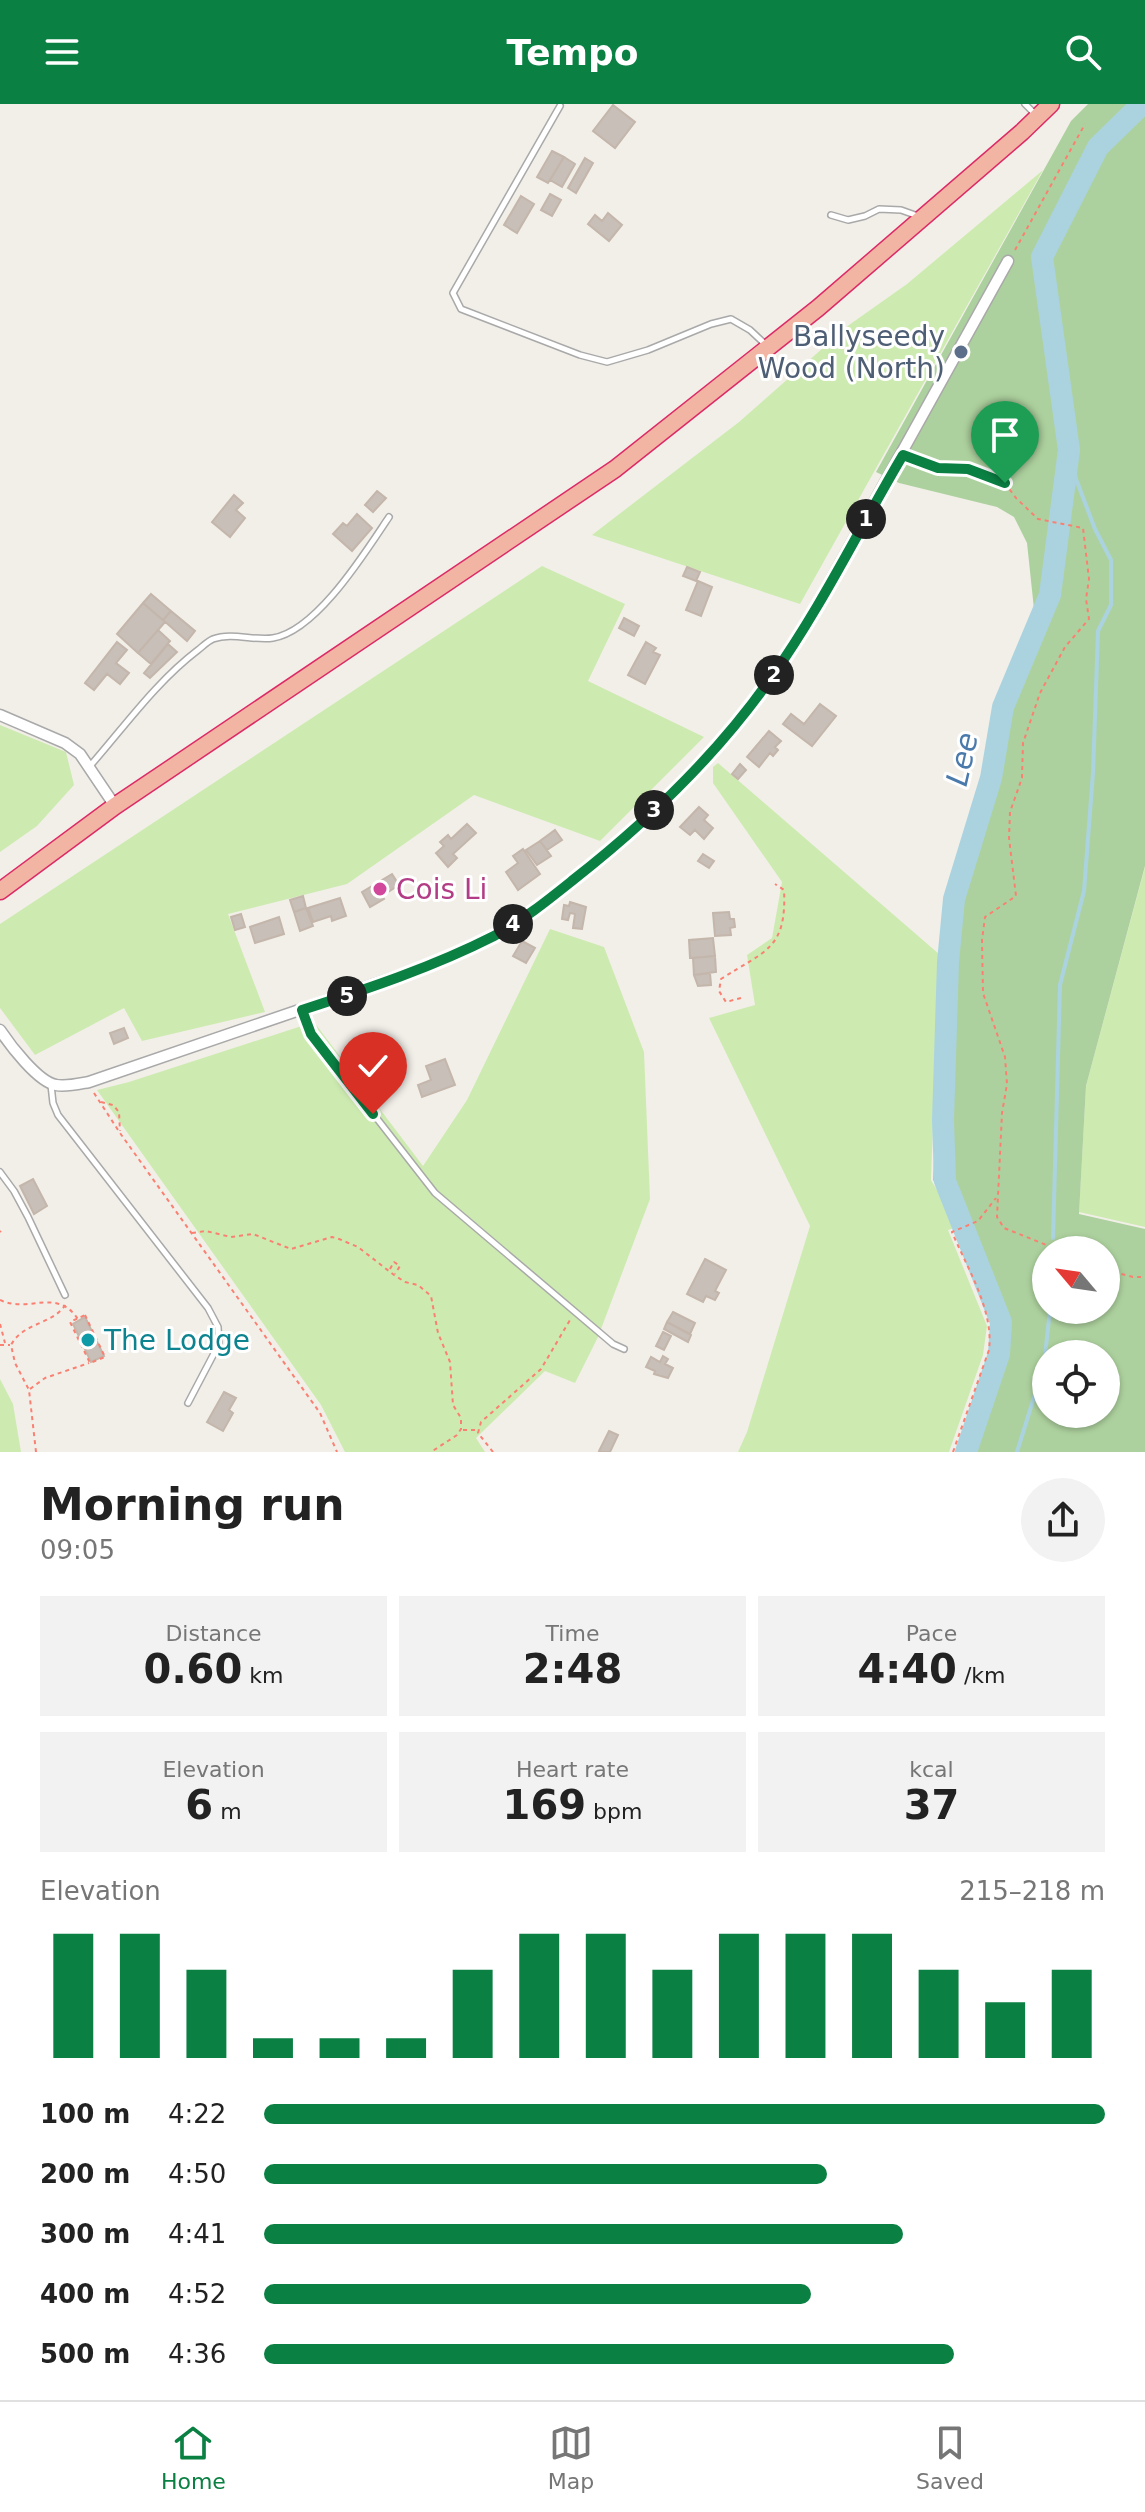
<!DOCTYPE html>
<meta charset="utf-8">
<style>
body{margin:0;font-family:"DejaVu Sans",sans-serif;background:#f2f2f2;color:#222;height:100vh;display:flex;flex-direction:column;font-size:30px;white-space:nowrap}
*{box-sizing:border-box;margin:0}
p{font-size:26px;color:#767676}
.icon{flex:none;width:44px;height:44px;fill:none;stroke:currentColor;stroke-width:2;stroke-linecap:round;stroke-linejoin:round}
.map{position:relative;height:1348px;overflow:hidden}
.panel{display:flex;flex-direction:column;background:#fff;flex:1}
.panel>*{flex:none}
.needle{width:52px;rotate:299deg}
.fabs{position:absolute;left:1032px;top:1132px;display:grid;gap:16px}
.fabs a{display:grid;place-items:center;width:88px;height:88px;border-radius:50%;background:#fff;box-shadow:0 2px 6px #0004;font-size:40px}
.pin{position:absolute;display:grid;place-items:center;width:68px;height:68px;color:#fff;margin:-82px -34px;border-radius:50% 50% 50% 0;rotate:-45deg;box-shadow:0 0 8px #0007}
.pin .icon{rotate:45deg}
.km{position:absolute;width:40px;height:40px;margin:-20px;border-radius:50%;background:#222;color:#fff;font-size:22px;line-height:40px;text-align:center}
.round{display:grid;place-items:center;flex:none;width:84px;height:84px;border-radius:42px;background:#f2f2f2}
.overview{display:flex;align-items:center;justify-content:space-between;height:136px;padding:0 40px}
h1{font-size:44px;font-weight:700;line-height:60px}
.metrics{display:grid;grid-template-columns:repeat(3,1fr);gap:12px;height:136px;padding:8px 40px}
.metrics div{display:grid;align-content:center;border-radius:0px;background:#f2f2f2;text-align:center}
.metrics b{font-size:40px;font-weight:700}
.metrics small{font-size:22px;font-weight:400}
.metrics p{font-size:22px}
.chart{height:224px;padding:16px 40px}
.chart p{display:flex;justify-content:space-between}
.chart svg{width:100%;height:144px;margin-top:8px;stroke:#0b8043;stroke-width:6}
ul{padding:0 40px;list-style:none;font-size:26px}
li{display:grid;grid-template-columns:128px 96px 1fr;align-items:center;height:60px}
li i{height:20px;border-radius:10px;background:#0b8043}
header{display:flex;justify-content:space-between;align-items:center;height:104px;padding:0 40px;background:#0b8043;color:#fff;font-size:36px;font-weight:700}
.tabs{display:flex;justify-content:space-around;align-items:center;height:112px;border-top:2px solid #e0e0e0;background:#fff;font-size:22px;color:#767676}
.tabs a{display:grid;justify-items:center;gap:4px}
.tabs .on{color:#0b8043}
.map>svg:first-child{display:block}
</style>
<header><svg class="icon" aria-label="menu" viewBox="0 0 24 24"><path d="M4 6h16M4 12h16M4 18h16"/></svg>Tempo<svg class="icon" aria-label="search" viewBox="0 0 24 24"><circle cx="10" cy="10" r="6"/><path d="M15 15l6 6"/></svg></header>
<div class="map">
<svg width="1145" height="1348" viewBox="0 0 1145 1348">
<rect width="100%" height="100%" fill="#f2efe9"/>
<!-- grass -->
<path fill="#cdebb0" d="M1043,66L800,500L592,431L739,318L849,221L907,180Z
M542,462L625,500L588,577L704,633L600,737L474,691L347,780L228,810L265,908L142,937L124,904L35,951L0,904V820Z
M0,621L66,648L74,681L37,722L0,748Z
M718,659L939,850L931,1076L951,1110L954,1124L948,1126L987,1222L983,1251L949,1348H738L747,1328L810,1122L709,914L755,901L747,851L772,834L782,778L713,679V663Z
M1145,763V1123L1079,1108L1086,982Z
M550,825L604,843L644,948L650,1095L598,1233L575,1279L545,1267L476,1334L485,1348H345L321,1301L97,986L129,978L314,918L423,1062L467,996Z
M0,1275L13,1300L21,1348H0Z"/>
<!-- forest -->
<path fill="#add19e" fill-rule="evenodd" d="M1088,0H1145V762L1086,982L1079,1110L1145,1125V1348H956L993,1248L992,1220L951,1110L933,1076L944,811L982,679L997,602L1034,505L1027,439L1014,413L997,403L899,379L876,368L1071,17ZM1046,1146H1106V1206H1046ZM1046,1250H1106V1310H1046Z"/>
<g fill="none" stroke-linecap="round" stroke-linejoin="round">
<!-- stream -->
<path stroke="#aad3df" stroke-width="4" d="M1053,1134L1060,881L1084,787L1093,669L1098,527L1111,501V456L1095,425L1076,375L1069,346
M1017,1348L1044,1261L1050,1206"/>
<!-- river -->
<path stroke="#aad3df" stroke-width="22" d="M966,1348L999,1250L1001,1218L945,1077L943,1016L948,858L954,795L991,674L1003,603L1050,491L1069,346L1042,153L1098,43L1142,0"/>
</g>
<!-- building -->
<path fill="#c7bfb8" stroke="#c4b6ab" stroke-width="2" d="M613,1L635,18L615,44L593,27Z
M552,47L564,53L548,79L537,73Z
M564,53L575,60L562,83L550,76Z
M585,54L593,59L576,89L568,84Z
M550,90L561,96L552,112L541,106Z
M521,92L534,100L517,129L504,121Z
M608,109L622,121L609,137L588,120L595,111L602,117Z
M377,387L386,394L373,408L365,401Z
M234,391L243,399L236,406L245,414L230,433L212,418Z
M357,410L372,424L352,447L333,430L343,419L347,422Z
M687,463L700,468L696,477L683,472Z
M698,477L712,483L701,512L686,506Z
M151,490L171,507L163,516L143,499Z
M143,499L165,518L138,549L117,530Z
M171,507L195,527L187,537L163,516Z
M624,514L639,522L634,532L619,524Z
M158,526L170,537L151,560L138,549Z
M117,538L127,546L116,559L129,569L120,580L107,570L94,586L85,579Z
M646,538L656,544L653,548L660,551L645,580L628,571Z
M168,540L177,548L150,574L144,569Z
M820,600L836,612L812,642L783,620L791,610L804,620Z
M769,627L781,637L775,643L778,646L773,652L770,649L759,663L747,653Z
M740,660L746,666L738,675L732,670Z
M699,703L708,711L704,716L713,724L704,735L695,726L690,731L680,723Z
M467,720L476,729L453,750L457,754L448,763L436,749L444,742L440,738L448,731L451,735Z
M555,726L562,736L547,746L540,737Z
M540,737L551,752L537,761L526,746Z
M523,745L540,770L518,786L506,768L518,759L513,752Z
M703,750L714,757L709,764L698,757Z
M392,770L399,781L382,792L384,795L370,803L362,788Z
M303,792L306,804L294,808L290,796Z
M340,794L346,812L332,817L331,812L313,818L308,804Z
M570,798L586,803L582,825L573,824L575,810L570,809L568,816L562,815L564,801L569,802Z
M306,804L313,822L300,827L294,808Z
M729,808L730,815H734L735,823L730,824L731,831L715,832L713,809Z
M241,810L245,823L235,826L231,813Z
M279,813L284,830L255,839L250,823Z
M713,834L715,852L690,854L689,836Z
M522,837L535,844L526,859L513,852Z
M715,852L716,868L694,871L693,854Z
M710,869L711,881L698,882L694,871Z
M124,924L128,934L114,940L110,929Z
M445,955L455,981L422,993L418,981L431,976L426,962Z
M33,1075L47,1102L34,1110L20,1082Z
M705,1155L726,1166L715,1187L719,1189L715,1196L706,1192L703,1198L687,1190Z
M673,1208L695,1219L690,1230L667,1218Z
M85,1213L104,1252L91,1258L73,1220Z
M667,1218L691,1231L688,1238L664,1225Z
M663,1228L671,1232L664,1246L656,1242Z
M663,1252L668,1255L665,1260L673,1264L668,1274L654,1270L655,1267L646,1263L651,1253L660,1258Z
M224,1288L236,1294L229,1306L233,1309L223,1327L207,1318Z
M609,1327L618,1331L610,1348H601L599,1347Z"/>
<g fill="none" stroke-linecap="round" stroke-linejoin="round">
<defs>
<path id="service" d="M1025,0L1037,12
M560,2L453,189L461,205L580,251L607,258L648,246L711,220L731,215L750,226L765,240
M831,111L848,116L865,112L879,105L901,106L918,112
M90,662C125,622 156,578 198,546C202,543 208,537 213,535C232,528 254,537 273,534C317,527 366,447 389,413
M303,907L311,930L435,1089L613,1240L624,1245
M51,981L53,999L58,1011L208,1204L218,1223L219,1240L188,1299
M0,1068L14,1087L28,1113L65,1191"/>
<path id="minor" d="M0,611L65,639L80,650L115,702
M0,926C10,941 38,978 56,981C66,983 78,980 89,978L425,863L496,831L534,806L608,748L677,684L733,625L772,573L816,503L1008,157"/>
<path id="trunk" d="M0,787L115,702L615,365L818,204L1022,28L1051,0"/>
</defs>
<!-- service casing -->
<use href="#service" stroke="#a9a9a9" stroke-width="8"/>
<!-- minor casing -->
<use href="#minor" stroke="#a9a9a9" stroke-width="13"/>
<!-- trunk casing -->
<use href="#trunk" stroke="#dc2a67" stroke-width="19"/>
<!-- path -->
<path stroke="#fa8072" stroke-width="2" stroke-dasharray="4 4" stroke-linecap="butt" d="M1015,146L1085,20
M913,355L938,364L968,365L1005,379L1016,394L1038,415L1083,424L1089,475L1086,495L1089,515L1065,543L1040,589L1023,639L1022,674L1010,708L1009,734L1016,792L985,813L982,836L983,889L1005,953L1007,980L1002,1009L997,1113L1004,1124L1059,1146
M741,894L726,898L719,887L721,875C764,847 787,846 784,786L775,780
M94,989L120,1029L320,1309L337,1348
M101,998L113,1001L119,1008L120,1027
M0,1128L1,1127
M192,1129L206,1127L231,1133L253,1130L291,1145L332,1133L339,1135L358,1143L394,1171L405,1178L418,1181L431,1192L438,1229L450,1258L453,1301L461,1314V1325L457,1331L431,1348
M390,1165L394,1158L400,1162L395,1170
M1106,1166L1133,1173H1145
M0,1196C29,1210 58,1182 79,1217
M85,1211L105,1253L90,1259L70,1218Z
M0,1220L5,1239
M0,1241H10
M30,1285L45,1274L89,1259
M463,1326H476
M36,1348L29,1286L15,1259L11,1241C23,1218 53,1221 66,1200
M493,1348L478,1329L481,1318L541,1265L570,1216
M953,1348L989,1246C994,1206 967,1164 952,1128L978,1117L996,1094"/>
<!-- service -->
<use href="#service" stroke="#fff" stroke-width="5"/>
<!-- minor -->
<use href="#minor" stroke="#fff" stroke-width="10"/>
<!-- trunk -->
<use href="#trunk" stroke="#f2b4a3" stroke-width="16"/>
</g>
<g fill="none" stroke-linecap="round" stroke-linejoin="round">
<defs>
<path id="route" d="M373,1010L311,930L302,906C367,885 433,863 494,832C522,817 548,796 573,776C647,718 717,651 771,574C821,504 859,425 903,351L938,364L968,365L1005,379"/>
</defs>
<!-- route casing -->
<use href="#route" stroke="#fff" stroke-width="16"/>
<!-- route -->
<use href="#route" stroke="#0b8043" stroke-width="10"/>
</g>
<!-- markers -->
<circle fill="#5c6f8a" stroke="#fff" stroke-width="3" cx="961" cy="248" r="8"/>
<circle fill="#d1479c" stroke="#fff" stroke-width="3" cx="380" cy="785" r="8"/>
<circle fill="#0f9aa8" stroke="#fff" stroke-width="3" cx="88" cy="1236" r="8"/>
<g text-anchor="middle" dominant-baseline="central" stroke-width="6" stroke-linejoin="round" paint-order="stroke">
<!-- service labels -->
<g font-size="28" fill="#4e5e75" stroke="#fff" text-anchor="end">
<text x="945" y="232">Ballyseedy<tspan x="945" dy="32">Wood (North)</tspan></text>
</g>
<!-- hotel labels -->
<g font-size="28" fill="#b23c85" stroke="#fff" text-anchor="start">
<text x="396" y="785">Cois Li</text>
</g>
<!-- culture labels -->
<g font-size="28" fill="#0d838f" stroke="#fff" text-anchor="start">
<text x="104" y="1236">The Lodge</text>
</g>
<!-- water labels -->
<g font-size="30" font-style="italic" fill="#4a7aab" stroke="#fff">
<text transform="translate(962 655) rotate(-77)">Lee</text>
</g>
</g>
</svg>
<div class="fabs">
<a><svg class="needle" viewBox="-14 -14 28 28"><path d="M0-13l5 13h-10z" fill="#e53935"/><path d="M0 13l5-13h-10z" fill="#767676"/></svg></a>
<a><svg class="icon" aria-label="locate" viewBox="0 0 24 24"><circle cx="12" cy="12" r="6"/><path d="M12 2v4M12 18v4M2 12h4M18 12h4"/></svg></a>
</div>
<div class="pin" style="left:1005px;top:379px;background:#1e9e55"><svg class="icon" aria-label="arrive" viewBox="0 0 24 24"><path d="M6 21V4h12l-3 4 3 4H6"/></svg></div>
<div class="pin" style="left:373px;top:1010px;background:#d93025"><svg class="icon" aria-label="check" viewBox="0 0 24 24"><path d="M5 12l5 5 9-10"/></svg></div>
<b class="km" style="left:866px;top:415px">1</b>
<b class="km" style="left:774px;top:571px">2</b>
<b class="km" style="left:654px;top:706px">3</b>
<b class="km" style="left:513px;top:820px">4</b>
<b class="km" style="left:347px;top:892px">5</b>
</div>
<section class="panel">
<div class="overview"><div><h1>Morning run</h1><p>09:05</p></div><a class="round"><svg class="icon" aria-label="share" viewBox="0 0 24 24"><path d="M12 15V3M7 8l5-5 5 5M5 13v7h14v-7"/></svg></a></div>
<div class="metrics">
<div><p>Distance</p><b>0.60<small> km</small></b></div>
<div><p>Time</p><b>2:48</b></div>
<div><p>Pace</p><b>4:40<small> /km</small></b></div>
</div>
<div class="metrics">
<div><p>Elevation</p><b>6<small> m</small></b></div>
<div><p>Heart rate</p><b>169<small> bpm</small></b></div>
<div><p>kcal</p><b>37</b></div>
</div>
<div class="chart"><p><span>Elevation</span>215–218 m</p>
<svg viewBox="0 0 160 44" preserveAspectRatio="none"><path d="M5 44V6M15 44V6M25 44V17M35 44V38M45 44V38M55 44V38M65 44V17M75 44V6M85 44V6M95 44V17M105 44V6M115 44V6M125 44V6M135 44V17M145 44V27M155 44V17"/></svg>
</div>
<ul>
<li><b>100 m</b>4:22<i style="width:100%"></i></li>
<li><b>200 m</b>4:50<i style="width:67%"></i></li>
<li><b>300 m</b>4:41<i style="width:76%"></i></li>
<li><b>400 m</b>4:52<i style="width:65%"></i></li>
<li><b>500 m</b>4:36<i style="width:82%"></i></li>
</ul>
</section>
<nav class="tabs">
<a class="on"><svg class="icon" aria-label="home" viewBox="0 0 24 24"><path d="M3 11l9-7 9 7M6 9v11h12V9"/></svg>Home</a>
<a><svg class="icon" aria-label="map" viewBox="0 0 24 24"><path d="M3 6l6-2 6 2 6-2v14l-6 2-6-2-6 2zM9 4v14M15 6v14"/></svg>Map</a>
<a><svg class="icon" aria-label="saved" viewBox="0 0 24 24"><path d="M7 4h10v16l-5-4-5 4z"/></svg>Saved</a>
</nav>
